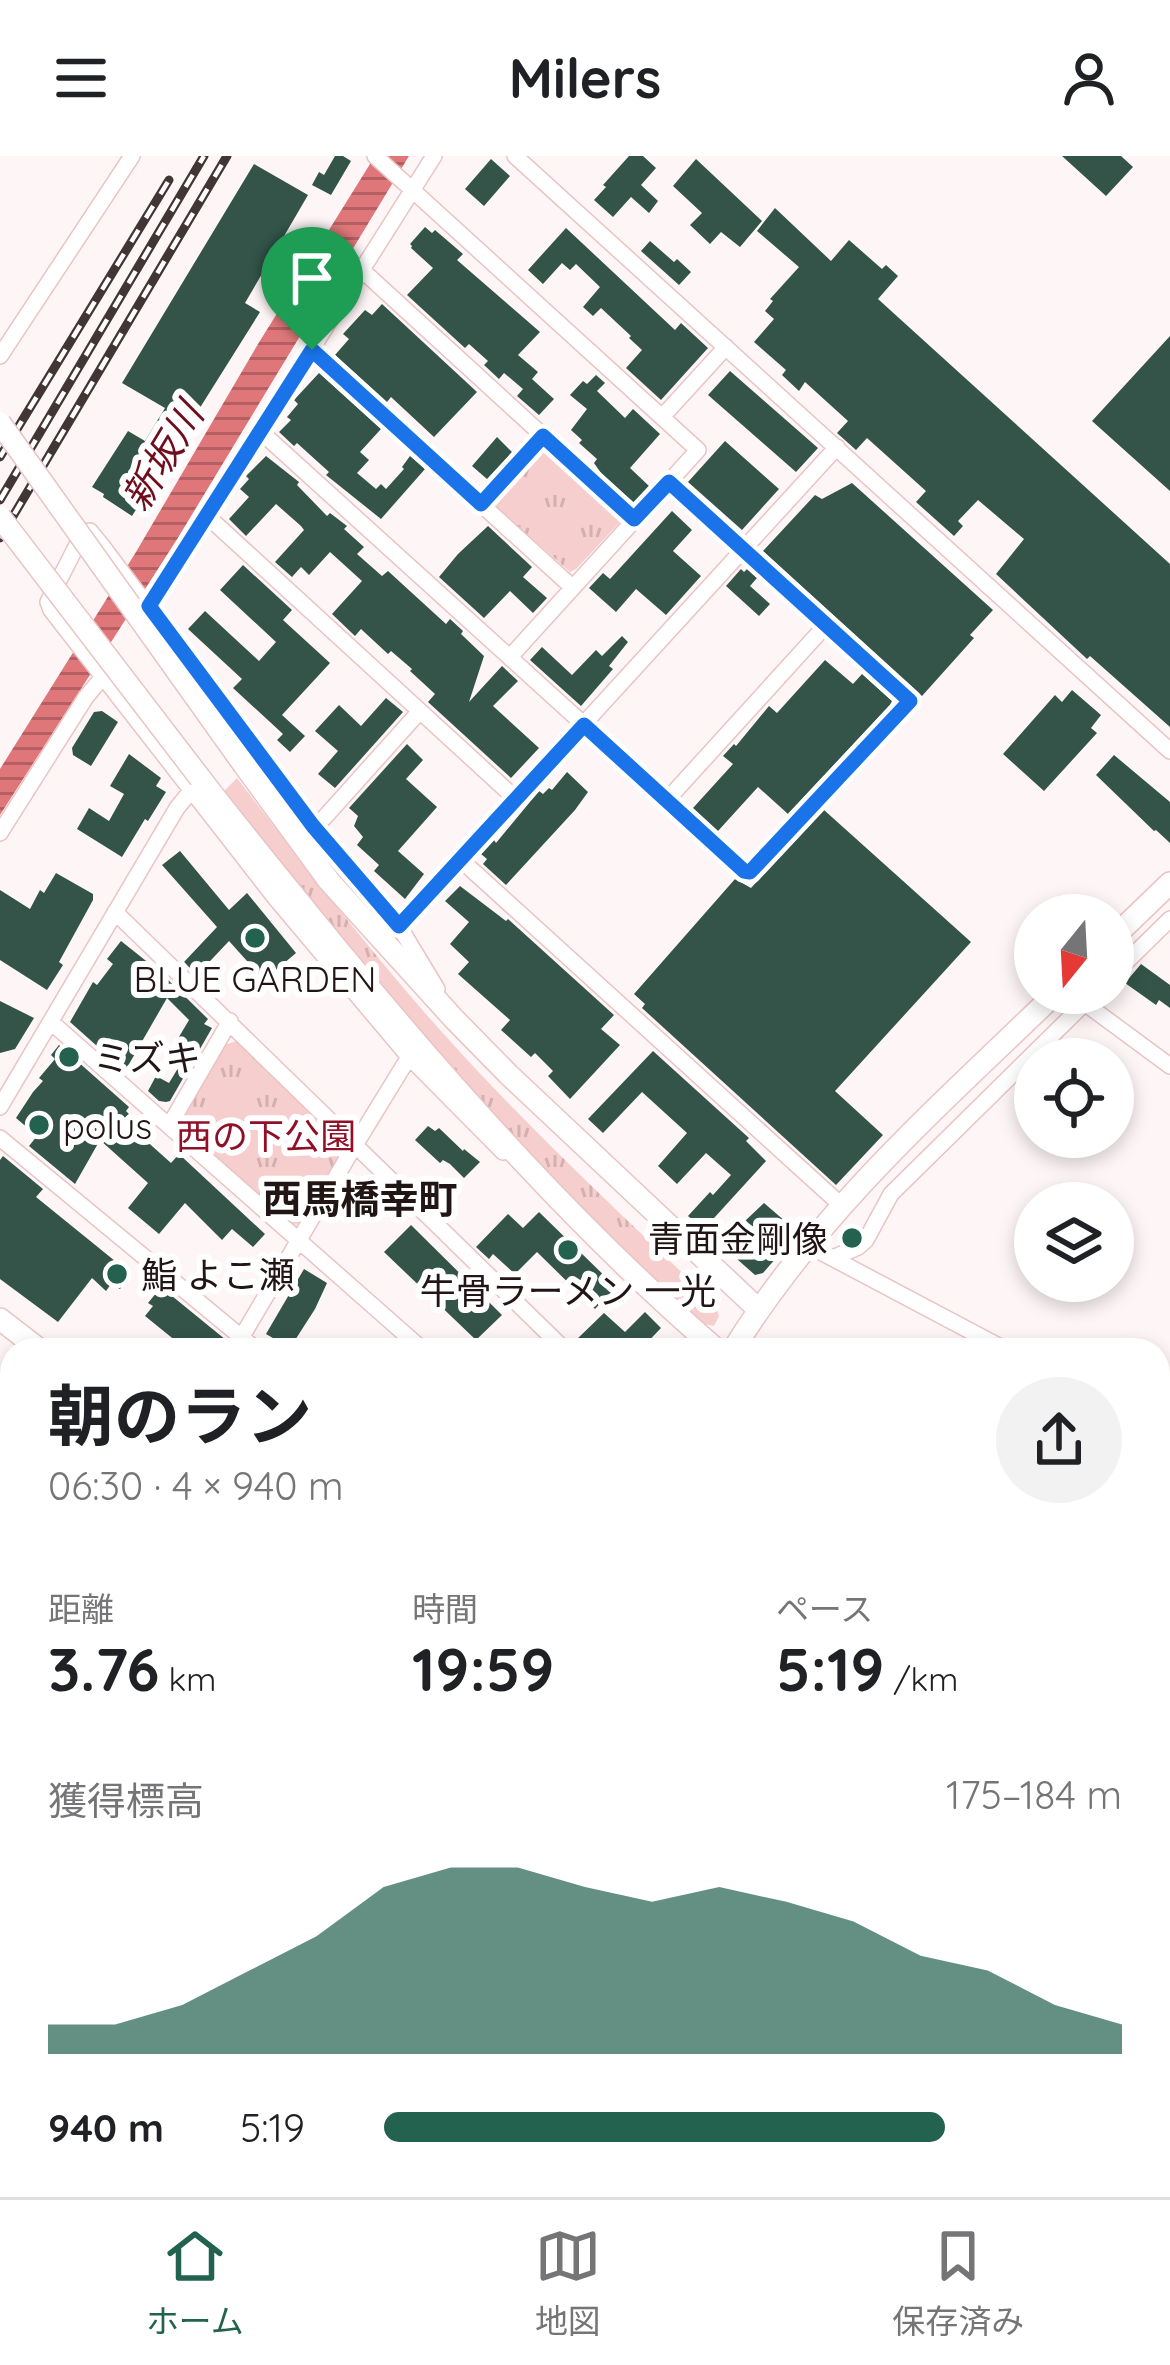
<!DOCTYPE html>
<html lang="ja">
<meta charset="utf-8">
<style>
body{margin:0;font-family:Quicksand,"Noto Sans JP",sans-serif;background:#f2f2f2;color:#202124;height:100vh;display:flex;flex-direction:column;font-size:45px;white-space:nowrap}
*{box-sizing:border-box;margin:0}
p{font-size:39px;color:#757577}
.icon{flex:none;width:66px;height:66px;fill:none;stroke:currentColor;stroke-width:2;stroke-linecap:round;stroke-linejoin:round}
.map{position:relative;flex:1;overflow:hidden}
.panel{position:absolute;left:0px;top:1182px;width:1170px;height:861px;display:flex;flex-direction:column;background:#fff;border-radius:36px 36px 0 0;box-shadow:0 6px 18px #0003}
.panel>*{flex:none}
.needle{width:78px;rotate:198deg}
.controls{position:absolute;left:1014px;top:738px;display:grid;gap:24px}
.controls a{display:grid;place-items:center;width:120px;height:120px;border-radius:50%;background:#fff;box-shadow:0 6px 18px #0003;font-size:60px}
.pin{position:absolute;display:grid;place-items:center;width:102px;height:102px;color:#fff;margin:-123px -51px;border-radius:50% 50% 50% 0;rotate:-45deg;box-shadow:0 0 12px #0007}
.pin .icon{rotate:45deg}
.round{display:grid;place-items:center;flex:none;width:126px;height:126px;border-radius:63px;background:#f2f2f2}
.headline{display:flex;align-items:center;justify-content:space-between;height:204px;padding:0 48px}
h1{font-size:66px;font-weight:700;line-height:90px}
.metrics{display:grid;grid-template-columns:repeat(3,1fr);gap:18px;height:204px;padding:12px 48px}
.metrics div{display:grid;align-content:center}
.metrics b{font-size:60px;font-weight:700}
.metrics small{font-size:33px;font-weight:400}
.metrics p{font-size:33px}
.chart{height:336px;padding:24px 48px}
.chart p{display:flex;justify-content:space-between}
.chart svg{width:100%;height:216px;margin-top:12px;fill:#23624f;opacity:.7}
ul{padding:0 48px;list-style:none;font-size:39px}
li{display:grid;grid-template-columns:192px 144px 1fr;align-items:center;height:90px}
li i{height:30px;border-radius:15px;background:#23624f}
header{display:flex;justify-content:space-between;align-items:center;height:156px;padding:0 48px;background:#fff;font-size:54px;font-weight:700}
.tabs{display:flex;justify-content:space-around;align-items:center;height:168px;border-top:3px solid #e0e0e0;background:#fff;font-size:33px;color:#757577}
.tabs a{display:grid;justify-items:center;gap:6px}
.tabs .selected{color:#23624f}
.map>svg:first-child{display:block}
</style>
<header><svg class="icon" aria-label="menu" viewBox="0 0 24 24"><path d="M4 6h16M4 12h16M4 18h16"/></svg>Milers<svg class="icon" aria-label="person" viewBox="0 0 24 24"><circle cx="12" cy="8" r="4"/><path d="M4 21q1-7 8-7t8 7"/></svg></header>
<div class="map">
<svg width="1170" height="2041" viewBox="0 0 1170 2041">
<defs>
<pattern id="grass-tufts" width="24" height="20" patternUnits="userSpaceOnUse" patternTransform="scale(3)"><rect width="24" height="20" fill="#f5cecd"/><path d="M3 7l-1-3M5 7V3M7 7l1-3M15 17l-1-3M17 17v-4M19 17l1-3" fill="none" stroke="#d2b0af"/></pattern>
<pattern id="water-rules" width="6" height="5" patternUnits="userSpaceOnUse" patternTransform="scale(3)"><rect width="6" height="5" fill="#df777a"/><path d="M0 2.5h6" fill="none" stroke="#b46063"/></pattern>
</defs>
<rect width="100%" height="100%" fill="#fef6f6"/>
<!-- grass -->
<path fill="url(#grass-tufts)" d="M547,295L621,360L620,366L576,413L570,416L495,350L497,342L535,296Z
M237,622C298,702 359,781 425,857C515,960 616,1053 715,1148L719,1160L714,1170L699,1167L591,1066L456,920L257,679L224,635Z
M239,884L340,984L345,996L302,1065L296,1069L290,1067L182,971L181,965L225,889Z"/>
<!-- water -->
<path fill="url(#water-rules)" d="M375,0H409L176,385L0,659V613L136,396L258,188Z"/>
<g fill="none" stroke-linecap="round" stroke-linejoin="round">
<!-- stream -->
<path stroke="#df777a" stroke-width="4.5" d="M1158,1420L1170,1427"/>
</g>
<!-- building -->
<path fill="#345449" d="M335,0H343L351,5L331,39L312,29L319,16L324,19Z
M629,0H643L656,12L641,29L658,45L649,57L631,41L613,61L594,44L606,31L603,29Z
M1062,0H1121L1133,11L1106,40Z
M491,3L510,20L484,50L465,33Z
M696,3L762,65L740,91L721,76L710,88L690,69L702,57L673,30Z
M254,8L308,39L245,147L260,156L132,360L103,341L104,338L92,331L128,275L145,285L165,252L122,227Z
M775,52L831,105L849,84L882,113L886,109L898,120L878,143L1170,408V571L1090,500L1087,503L996,418L1024,383L978,344L958,365L963,370L954,380L916,346L926,335L867,282L856,294L837,277L848,265L805,226L799,235L782,219L786,214L754,186L774,163L765,155L773,145L770,143L799,111L757,75Z
M425,71L432,77L435,74L463,98L457,104L540,176L518,199L538,216L532,223L554,243L539,259L517,240L523,233L504,217L499,223L484,209L488,205L469,188L465,192L407,139L433,112L411,92L412,90L410,88Z
M566,72L675,174L681,167L708,192L661,244L626,212L642,194L629,182L631,180L601,152L593,160L583,151L600,131L576,108L570,114L562,107L543,128L528,114Z
M650,85L674,106L677,103L691,116L679,129L641,95Z
M382,148L477,236L434,281L391,241L387,246L335,199L349,183L343,178L365,154L372,159Z
M1170,180V335L1092,265Z
M730,215L818,292L796,316L708,239Z
M319,217L381,273L360,296L369,304L357,317L376,333L381,328L386,333L404,313L402,311L410,300L425,313L381,363L326,319L329,316L297,287L294,290L279,276L291,264L287,261L298,248L294,244Z
M596,219L605,227L597,235L625,262L633,253L660,278L630,312L649,330L634,347L601,317L594,307L597,303L579,287L582,284L571,274L587,253L570,239L583,225L587,228Z
M497,281L512,296L487,323L472,310Z
M725,285L779,333L742,374L688,326Z
M266,300L299,326L297,329L327,360L330,357L347,370L344,373L364,391L357,398L382,420L388,415L446,468L450,463L463,475L461,478L484,500L469,546L502,510L518,525L493,550L539,592L511,622L428,546L435,538L410,515L412,513L391,495L388,498L361,473L355,480L332,458L362,425L330,396L309,419L301,411L292,421L275,406L304,374L301,370L276,348L246,380L229,363L249,341L240,333L249,323L246,320Z
M852,327L993,454L970,479L974,482L922,540L763,395L815,339L822,343Z
M672,355L692,374L673,395L701,420L666,459L636,433L616,456L589,432L603,417L610,423Z
M488,370L532,411L523,421L547,442L533,457L510,435L484,462L439,421L458,398Z
M243,409L292,454L283,464L330,507L282,559L305,580L290,596L277,584L283,578L233,532L242,523L188,473L205,455L259,505L276,486L220,434Z
M741,413L744,416L747,413L757,422L750,430L770,448L759,460L726,430Z
M622,480L628,486L609,510L613,513L581,550L530,504L542,491L572,519L596,494L602,500Z
M825,504L853,528L862,518L892,545L890,549L788,658L758,631L718,675L693,652L733,608L723,600L734,588L736,590L769,550L777,557Z
M1072,534L1101,559L1091,572L1097,577L1044,635L1003,598L1055,539L1062,546Z
M386,542L403,556L335,632L318,618L338,595L315,575L339,549L361,570Z
M102,555L118,566L91,610L73,599L72,592L94,556Z
M407,588L423,604L406,623L437,651L398,695L424,718L405,743L374,715L379,709L357,689L363,681L354,670L358,660L349,652Z
M129,598L161,622L156,630L166,636L148,665L145,663L122,701L77,673L89,652L109,665L124,638L110,630Z
M1114,599L1170,646V687L1156,674L1154,675L1096,619Z
M567,616L588,636L575,654L506,729L483,708L487,703L481,698L494,684L496,687L539,635L543,638L549,632L552,634Z
M824,654L971,786L835,935L883,979L836,1029L642,852L645,848L634,838L735,723L751,732Z
M180,695L229,754L247,737L296,797L264,824L229,785L197,819L184,806L217,771L162,709Z
M56,717L93,738V744L59,806L63,809L47,834L0,804V734L30,753L40,734L44,737Z
M460,730L506,765L508,763L614,859L601,873L620,889L570,943L548,920L553,915L535,897L531,901L501,874L510,864L458,818L469,806L450,788L469,766L445,745Z
M121,785L160,816L208,863L204,868L212,872L170,945L166,946L159,945L148,935L156,920L169,927L186,899L173,891L189,864L167,842L125,915L70,866L93,826L97,829L113,808L107,803Z
M1141,808L1170,829V852L1159,844L1156,849L1125,827Z
M0,845L34,862L15,893L0,897Z
M59,889L129,951L126,955L129,958L123,964L171,1007L179,998L265,1078L253,1091L232,1073L222,1084L185,1047L159,1078L128,1052L148,1027L100,984L75,1028L29,990L37,980L16,962L33,936L43,925L39,922L55,903L51,899Z
M653,895L749,982L746,985L766,1005L704,1073L688,1060L710,1036L713,1039L731,1019L706,997L677,1028L658,1010L687,977L642,936L603,977L588,963Z
M428,970L435,975L439,972L463,995L464,993L480,1006L464,1022L450,1008L443,1004L440,1007L415,984Z
M3,1000L43,1033L36,1041L131,1118L120,1133L111,1128L106,1135L92,1122L58,1166L0,1123V1004Z
M764,1047L793,1072L780,1089L784,1093L763,1117L755,1119L729,1096L736,1088L728,1081Z
M539,1056L616,1131L595,1153L537,1096L515,1118L493,1098L489,1103L476,1091L508,1058L523,1072Z
M411,1069L502,1159L476,1184L384,1096Z
M304,1113L327,1127L315,1153L290,1192L266,1178Z
M161,1131L226,1184L222,1194H187L145,1160L153,1150L148,1147Z
M645,1156L661,1172L640,1194H581L574,1186L604,1157L625,1176Z"/>
<g fill="none" stroke-linecap="round" stroke-linejoin="round">
<defs>
<path id="street" d="M375,0L698,294L510,501
M515,0L1170,595
M312,81L363,115L634,363
M312,194L572,431
M0,200L132,0
M662,261L726,191
M260,275L667,644L827,468
M481,348L543,280
M206,359L516,643
M149,450L434,0
M667,644L744,715L750,716L910,545L669,326
M313,670L324,662L420,555
M0,677L86,541L102,522
M461,704L841,1049
M115,756L355,989L409,901
M399,770L837,291
M1113,819L1170,763
M437,833L399,770L313,670L103,391L90,375L83,377L48,446L51,454L276,743L409,901L503,996
M1071,837L1170,910
M51,866L423,1194
M0,951L177,652L190,636
M169,970L230,865
M0,982L257,1194
M809,1087L819,1095L1006,1194
M835,1101L858,1091L866,1084L891,1038L1095,837
M234,1194L355,989L565,1194
M1158,1286L1170,1293
M0,1337L12,1346
M0,1484L12,1492
M1158,1512L1170,1519
M0,1591L12,1571
M0,1634L12,1643
M1158,1644L1170,1622
M0,1728L12,1735
M1158,1782L1170,1789
M0,1817L12,1796
M0,1902L12,1909
M223,2031L240,2041
M600,2031L617,2041
M838,2031L856,2041
M1073,2031L1090,2041
M525,2041L532,2031
M709,2041L714,2031
M761,2041L767,2031
M930,2041L936,2031"/>
<path id="secondary" d="M244,609L329,725L455,864L509,919L758,1153
M200,622C247,683 296,742 344,801C460,941 580,1075 717,1194
M1113,782L1170,727
M0,1163L40,1194
M733,1194C818,1056 940,949 1056,837
M1158,1932L1170,1940
M271,2041L277,2031"/>
</defs>
<!-- street casing -->
<use href="#street" stroke="#e9c4c3" stroke-width="18"/>
<!-- secondary casing -->
<use href="#secondary" stroke="#e9c4c3" stroke-width="24"/>
<!-- street -->
<use href="#street" stroke="#fff" stroke-width="15"/>
<!-- secondary -->
<use href="#secondary" stroke="#fff" stroke-width="21"/>
<defs>
<path id="rail" d="M0,301L169,24
M0,344L204,0
M0,382L227,0"/>
</defs>
<!-- rail casing -->
<use href="#rail" stroke="#423535" stroke-width="9"/>
<!-- rail -->
<use href="#rail" stroke="#fff" stroke-width="4.5" stroke-dasharray="14" stroke-linecap="butt"/>
<defs>
<path id="secondary-bridge" d="M0,267L244,609
M0,361L200,622"/>
</defs>
<!-- secondary-bridge casing -->
<use href="#secondary-bridge" stroke="#e9c4c3" stroke-width="24" stroke-linecap="butt"/>
<!-- secondary-bridge -->
<use href="#secondary-bridge" stroke="#fff" stroke-width="21"/>
</g>
<g fill="none" stroke-linecap="round" stroke-linejoin="round">
<defs>
<path id="route" d="M312,194L481,348L543,280L634,363L669,326L910,545L750,716L744,715L584,569L399,770L313,670L149,450Z"/>
</defs>
<!-- route casing -->
<use href="#route" stroke="#fff" stroke-width="24"/>
<!-- route -->
<use href="#route" stroke="#1a73e8" stroke-width="15"/>
</g>
<!-- markers -->
<g fill="#23624f" stroke="#fff" stroke-width="4.5">
<circle cx="255" cy="782" r="12"/>
<circle cx="69" cy="901" r="12"/>
<circle cx="39" cy="969" r="12"/>
<circle cx="852" cy="1082" r="12"/>
<circle cx="568" cy="1094" r="12"/>
<circle cx="117" cy="1118" r="12"/>
</g>
<g text-anchor="middle" dominant-baseline="central" stroke-width="12" stroke-linejoin="round" paint-order="stroke">
<!-- poi labels -->
<g font-size="36" fill="#221515" stroke="#fff" text-anchor="start">
<text x="255" y="822" text-anchor="middle">BLUE GARDEN</text>
<text x="93" y="901">ミズキ</text>
<text x="63" y="969">polus</text>
<text x="828" y="1082" text-anchor="end">青面金剛像</text>
<text x="141" y="1118">鮨 よこ瀬</text>
<text x="568" y="1134" text-anchor="middle">牛骨ラーメン 一光</text>
</g>
<!-- park labels -->
<g font-size="36" fill="#911027" stroke="#fff">
<text x="266" y="979">西の下公園</text>
</g>
<!-- water labels -->
<g font-size="39" font-style="italic" fill="#6f0f1e" stroke="#fff">
<text transform="translate(162 300) rotate(-59)">新坂川</text>
</g>
<!-- neighbourhood labels -->
<g font-size="39" font-weight="bold" fill="#221515" stroke="#fff">
<text x="360" y="1042">西馬橋幸町</text>
</g>
</g>
</svg>
<div class="controls">
<a><svg class="needle" viewBox="-14 -14 28 28"><path d="M0-13l5 13h-10z" fill="#e53935"/><path d="M0 13l5-13h-10z" fill="#757577"/></svg></a>
<a><svg class="icon" aria-label="locate" viewBox="0 0 24 24"><circle cx="12" cy="12" r="6"/><path d="M12 2v4M12 18v4M2 12h4M18 12h4"/></svg></a>
<a><svg class="icon" aria-label="layers" viewBox="0 0 24 24"><path d="M12 4l9 5-9 5-9-5zM3 14l9 5 9-5"/></svg></a>
</div>
<div class="pin" style="left:312px;top:194px;background:#1e9e55"><svg class="icon" aria-label="arrive" viewBox="0 0 24 24"><path d="M6 21V4h12l-3 4 3 4H6"/></svg></div>
<section class="panel">
<div class="headline"><div><h1>朝のラン</h1><p>06:30 · 4 × 940 m</p></div><a class="round"><svg class="icon" aria-label="share" viewBox="0 0 24 24"><path d="M12 15V3M7 8l5-5 5 5M5 13v7h14v-7"/></svg></a></div>
<div class="metrics">
<div><p>距離</p><b>3.76<small> km</small></b></div>
<div><p>時間</p><b>19:59</b></div>
<div><p>ペース</p><b>5:19<small> /km</small></b></div>
</div>
<div class="chart"><p><span>獲得標高</span>175–184 m</p>
<svg viewBox="0 0 160 44" preserveAspectRatio="none"><path d="M0 44V38L10 38L20 34L30 27L40 20L50 10L60 6L70 6L80 10L90 13L100 10L110 13L120 17L130 24L140 27L150 34L160 38V44z"/></svg>
</div>
<ul>
<li><b>940 m</b>5:19<i style="width:76%"></i></li>
</ul>
</section>
</div>
<nav class="tabs">
<a class="selected"><svg class="icon" aria-label="home" viewBox="0 0 24 24"><path d="M3 11l9-7 9 7M6 9v11h12V9"/></svg>ホーム</a>
<a><svg class="icon" aria-label="map" viewBox="0 0 24 24"><path d="M3 6l6-2 6 2 6-2v14l-6 2-6-2-6 2zM9 4v14M15 6v14"/></svg>地図</a>
<a><svg class="icon" aria-label="saved" viewBox="0 0 24 24"><path d="M7 4h10v16l-5-4-5 4z"/></svg>保存済み</a>
</nav>
